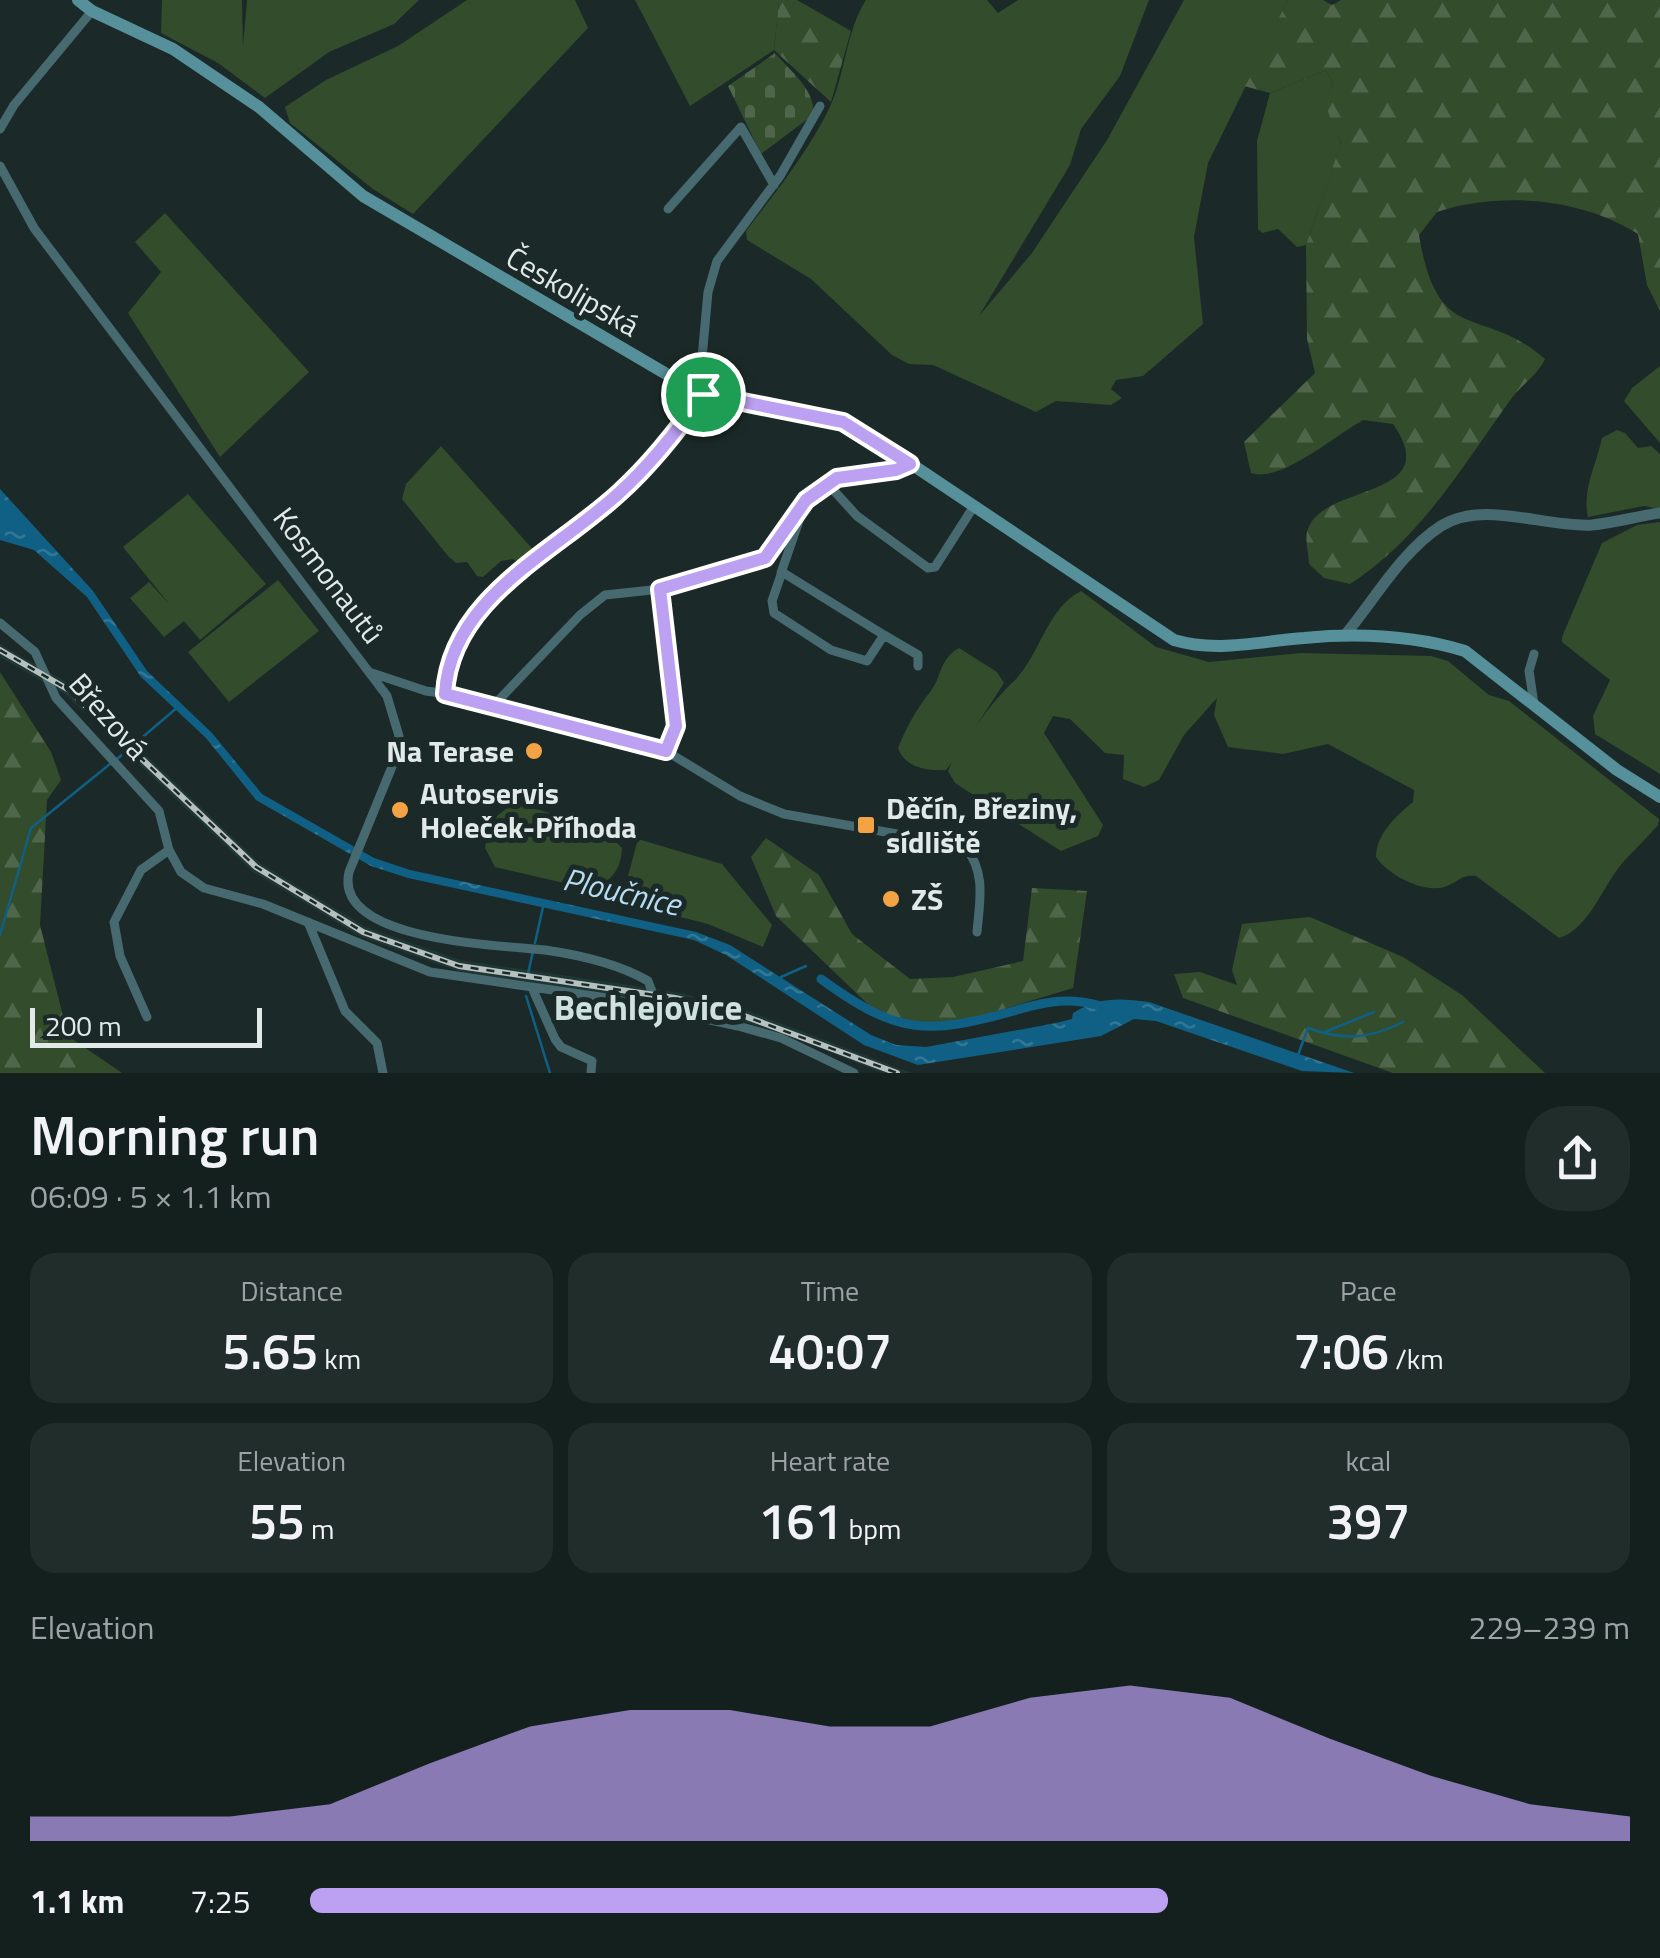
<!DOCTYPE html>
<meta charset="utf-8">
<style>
body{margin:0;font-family:"Titillium Web",sans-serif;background:#212d2b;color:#f1f3f6;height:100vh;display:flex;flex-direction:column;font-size:38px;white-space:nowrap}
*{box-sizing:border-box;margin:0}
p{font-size:32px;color:#9da3a4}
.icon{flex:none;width:55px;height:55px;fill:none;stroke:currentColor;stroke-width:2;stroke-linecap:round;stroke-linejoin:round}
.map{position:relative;height:1073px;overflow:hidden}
.details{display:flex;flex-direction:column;background:#14201e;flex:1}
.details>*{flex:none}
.scale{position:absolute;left:30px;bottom:25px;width:232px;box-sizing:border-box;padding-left:10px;border:5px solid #e1eae9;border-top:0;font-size:28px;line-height:35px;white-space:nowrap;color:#e1eae9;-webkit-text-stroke:8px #1b2a28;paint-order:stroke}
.pin{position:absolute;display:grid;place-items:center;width:85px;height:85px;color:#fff;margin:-42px;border:5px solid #fff;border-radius:50%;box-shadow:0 2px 10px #0007}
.round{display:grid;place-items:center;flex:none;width:105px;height:105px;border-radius:40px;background:#212d2b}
.headline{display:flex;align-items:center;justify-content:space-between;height:170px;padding:0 30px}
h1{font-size:55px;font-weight:600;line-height:75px}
.metrics{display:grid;grid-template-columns:repeat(3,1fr);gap:15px;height:170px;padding:10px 30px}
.metrics div{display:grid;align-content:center;border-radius:25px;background:#212d2b;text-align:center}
.metrics b{font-size:50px;font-weight:600}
.metrics small{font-size:28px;font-weight:400}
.metrics p{font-size:28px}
.chart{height:280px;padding:20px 30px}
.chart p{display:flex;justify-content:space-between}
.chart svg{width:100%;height:180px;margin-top:10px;fill:#bca0f2;opacity:.7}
ul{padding:0 30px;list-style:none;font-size:32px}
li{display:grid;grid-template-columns:160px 120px 1fr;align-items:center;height:75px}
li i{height:25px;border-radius:12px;background:#bca0f2}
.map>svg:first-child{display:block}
</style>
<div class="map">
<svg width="1660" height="1073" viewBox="0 0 1660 1073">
<defs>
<pattern id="forest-firs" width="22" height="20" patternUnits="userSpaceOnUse" patternTransform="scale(2.5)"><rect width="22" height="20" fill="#334c2b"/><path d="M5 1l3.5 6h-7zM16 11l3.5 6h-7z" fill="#50664a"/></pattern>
<pattern id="cemetery-stones" width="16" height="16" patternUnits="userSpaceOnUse" patternTransform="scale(2.5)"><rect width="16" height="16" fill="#334c2b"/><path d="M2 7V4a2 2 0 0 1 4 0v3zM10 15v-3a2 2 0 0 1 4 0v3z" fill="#50664a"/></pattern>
<pattern id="water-ripples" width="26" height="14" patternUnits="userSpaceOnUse" patternTransform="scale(2.5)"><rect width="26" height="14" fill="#0f6084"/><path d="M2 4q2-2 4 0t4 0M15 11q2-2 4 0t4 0" fill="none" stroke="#327795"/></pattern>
</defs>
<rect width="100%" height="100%" fill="#1b2a28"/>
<!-- built -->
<path fill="#1f3734" d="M0,644L73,686L260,863L366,927L460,960L676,992L732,1005L912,1073H882L785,1034L700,1009L458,971L361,937L253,872L66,695L0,657Z"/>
<!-- green -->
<path fill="#334c2b" d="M162,0H242L243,46L247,0H419L394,24L329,52L265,98L218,63L161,33Z
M467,0H575L588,28L413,214L373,189L290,123L285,107L326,80L398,46Z
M635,0H779L774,50L690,106Z
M866,0H987L998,13L1018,0H1149L1120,76L1081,129L1070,165L979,316L1032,253L1107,140L1184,0H1288L1208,163L1194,237L1203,324L1143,376L1116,380L1111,389L1122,398L1111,405L1056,401L1036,412L933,365L909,364L892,355L811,279L747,240L746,231C776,192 807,153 829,109C846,74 845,33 866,0Z
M1326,70L1333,83L1326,99L1341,144L1306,245L1297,247L1278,229L1262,233L1258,229L1257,141L1270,93Z
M165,213L309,372L220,457L128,313L161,272L135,242Z
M1660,366V443L1624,401L1632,388Z
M1617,430L1625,433L1638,448L1651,446L1660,454V509L1644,506L1588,517C1582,489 1596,466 1602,438Z
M441,446L537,554L523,566L513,559L501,561L483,577L477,576L467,562L456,563L448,556L402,499L406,484Z
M188,494L266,584L200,640L184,621L164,637L130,598L149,582L170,605L123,547Z
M1660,522V774L1595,734L1593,716L1610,680L1562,642V637L1602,543L1637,525Z
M278,580L319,631L229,702L188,652Z
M1081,591L1156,647L1209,662L1301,653L1431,656L1448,661L1489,695L1509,701L1659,819L1658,825C1648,837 1636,848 1625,860C1604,882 1590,929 1559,938L1476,876C1462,874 1459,881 1447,886C1425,895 1388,875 1376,857C1377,833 1395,817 1413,802L1414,790L1328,744L1283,754L1228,747L1214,715L1217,698L1184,735L1159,780L1144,787L1123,779L1124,755L1105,753L1070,719L1053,716L1044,733L1103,825L1098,836L1061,851L955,783L948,771L952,762L946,770C927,771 905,768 898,748C906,728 917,708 930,692C942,678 938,660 959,648L997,672L1004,683L965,743C980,719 995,699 1014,681C1040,655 1047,608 1081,591Z
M514,803L601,827L622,848C621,870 612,879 594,890L495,867L485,848L489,822Z
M638,839L722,864L772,925L763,947L708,924L621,902Z"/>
<!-- forest -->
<path fill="url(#forest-firs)" d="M779,0H797L851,31L831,102L774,50Z
M1288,0H1323L1332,5L1341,0H1660V311L1647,285L1638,234C1582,198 1500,191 1437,212L1419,235C1438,349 1481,303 1545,359C1537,376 1522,384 1511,399C1462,467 1421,538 1350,584L1324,578L1309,564C1309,555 1305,541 1307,532C1319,482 1447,501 1393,424L1363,420C1334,436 1281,483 1251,473L1244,442L1315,373L1307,339L1306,245L1341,143L1324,102L1333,83L1326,70L1270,93L1244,86Z
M0,672L51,752L61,780L47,800L40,925L68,1036L122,1073H0Z
M766,838L819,875L852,934L910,979L953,977L1023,961L1032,888L1087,891L1073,988L974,1018L940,1023H916L875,1011L776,916L751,857Z
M1310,917L1403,957L1462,995L1545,1073H1393L1183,998L1174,974L1200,972L1237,985L1232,970L1242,924Z"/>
<!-- cemetery -->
<path fill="url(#cemetery-stones)" d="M775,53C789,70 817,91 813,115L761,154L728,86Z"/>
<!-- water -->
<path fill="url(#water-ripples)" d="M0,489L93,591L147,671L212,733L262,794L374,858L410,870L696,932L730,945L871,1035L896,1045L926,1047L1056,1023L1072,1019L1073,1013C1100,997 1117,998 1149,1002L1354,1073L1302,1071L1156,1021L1134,1019L1101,1036L918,1065L864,1045L726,955L694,940L408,878L371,866L256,800L206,738L141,677L87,597L34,550L0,540Z"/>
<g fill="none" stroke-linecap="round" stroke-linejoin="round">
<!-- stream -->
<path stroke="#0f6084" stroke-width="2.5" d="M117,759L179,706
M0,935L31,828L110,764
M535,943L543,907
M528,974L533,951
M781,977L806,966
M526,996L550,1073
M1325,1032L1374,1012
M1298,1055L1308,1028C1344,1041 1369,1039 1403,1022"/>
<!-- canal -->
<path stroke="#0f6084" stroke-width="9" d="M821,979C899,1036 928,1035 1017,1010C1048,1001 1070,997 1101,1006"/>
<!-- minor -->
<path stroke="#476a70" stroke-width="9" d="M0,129L14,105L92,11
M0,166L34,228L387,696L399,736L398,752L349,872C333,942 503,945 545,950C580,955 617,963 648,981L653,994L650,1006
M668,209L741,127L774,185
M694,390L700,380L708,292L717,261L780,176L820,106
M827,483L857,516L928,568L935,567L974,506
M782,572L884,635L867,661L831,650L774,613L772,601Z
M781,573L802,512
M661,589L676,726L666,751
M0,623L35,652L56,698L159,811L169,850L181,872L204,888L263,904L430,972L607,998L738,1026L781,1038L854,1073
M884,635L918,655V666
M1534,654L1529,671L1534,704
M372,673L426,691L464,696L666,751L740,796L784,814L965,846C986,873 980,899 977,932
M445,694C451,598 555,552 619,493C651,464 678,430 703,394
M494,705L580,615L605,595L661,589L765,558L820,487L837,478L896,470L910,464
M308,922L345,1011L377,1043L383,1073
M533,990L555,1039L561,1047L592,1061L591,1073
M147,1017L120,956L114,922L141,870L169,850"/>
<!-- tertiary -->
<path stroke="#476a70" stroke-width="11" d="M1345,635C1375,599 1402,551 1441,526C1483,499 1545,528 1592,525C1614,523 1638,516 1660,513"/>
<!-- secondary -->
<path stroke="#56909a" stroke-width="12" d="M78,0L92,11L173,49L259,107L363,196L680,382C737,412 803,401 859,429L1174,640C1217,653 1261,641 1304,638C1357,633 1415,636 1465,651L1617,770L1660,797"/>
<defs>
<path id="rail" d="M0,650L69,690L256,867L363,932L459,966L675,998L731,1011L897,1073"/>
</defs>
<!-- rail casing -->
<use href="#rail" stroke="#b6c0bf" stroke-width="6"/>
<!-- rail -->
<use href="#rail" stroke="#1b2a28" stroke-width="2.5" stroke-dasharray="8" stroke-linecap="butt"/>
</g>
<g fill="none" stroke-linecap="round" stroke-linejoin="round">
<defs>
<path id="route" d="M703,394L843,422L910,464L896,470L837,478L806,500L765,558L660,589L676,726L666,751L445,694C450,598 555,552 619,493C651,464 678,430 703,394Z"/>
</defs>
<!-- route casing -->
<use href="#route" stroke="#fff" stroke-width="20"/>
<!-- route -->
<use href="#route" stroke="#bca0f2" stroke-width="12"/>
</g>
<!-- markers -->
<g fill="#f4a344" stroke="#1b2a28" stroke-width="4">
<circle cx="534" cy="751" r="10"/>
<circle cx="400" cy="810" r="10"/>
<rect x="856" y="815" width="20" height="20" rx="5"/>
<circle cx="891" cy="899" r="10"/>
</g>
<g text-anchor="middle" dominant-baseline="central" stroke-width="10" stroke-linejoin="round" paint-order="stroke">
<!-- street labels -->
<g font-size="30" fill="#e1eae9" stroke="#1b2a28">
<text transform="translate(573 291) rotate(30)">Českolipská</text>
<text transform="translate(329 575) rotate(53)">Kosmonautů</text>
<text transform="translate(109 716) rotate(49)">Březová</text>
</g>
<!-- poi labels -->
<g font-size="30" font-weight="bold" fill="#e1eae9" stroke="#1b2a28" text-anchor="start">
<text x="514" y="751" text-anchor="end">Na Terase</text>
<text x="420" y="793">Autoservis<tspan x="420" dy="34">Holeček-Příhoda</tspan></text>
<text x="886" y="808">Děčín, Březiny,<tspan x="886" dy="34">sídliště</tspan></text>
<text x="911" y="899">ZŠ</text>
</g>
<!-- water labels -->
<g font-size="32" font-style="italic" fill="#b8dcf2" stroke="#1b2a28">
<text transform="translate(622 891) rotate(13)">Ploučnice</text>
</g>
<!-- quarter labels -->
<g font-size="35" font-weight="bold" fill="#d0e2e0" stroke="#1b2a28">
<text x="648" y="1007">Bechlejovice</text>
</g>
</g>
</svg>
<div class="scale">200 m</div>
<div class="pin" style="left:703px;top:394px;background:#1e9e55"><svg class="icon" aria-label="arrive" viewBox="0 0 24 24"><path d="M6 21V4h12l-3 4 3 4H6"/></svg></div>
</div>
<section class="details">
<div class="headline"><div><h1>Morning run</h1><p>06:09 · 5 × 1.1 km</p></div><a class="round"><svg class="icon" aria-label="share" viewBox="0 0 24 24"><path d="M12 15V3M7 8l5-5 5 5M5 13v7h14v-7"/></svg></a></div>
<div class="metrics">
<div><p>Distance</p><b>5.65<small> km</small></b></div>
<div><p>Time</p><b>40:07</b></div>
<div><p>Pace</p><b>7:06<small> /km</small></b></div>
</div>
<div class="metrics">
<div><p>Elevation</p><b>55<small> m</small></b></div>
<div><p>Heart rate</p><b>161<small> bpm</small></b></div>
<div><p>kcal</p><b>397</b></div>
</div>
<div class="chart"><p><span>Elevation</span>229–239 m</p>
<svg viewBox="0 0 160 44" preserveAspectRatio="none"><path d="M0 44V38L10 38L20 38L30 35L40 25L50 16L60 12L70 12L80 16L90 16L100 9L110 6L120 9L130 19L140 28L150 35L160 38V44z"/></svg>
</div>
<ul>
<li><b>1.1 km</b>7:25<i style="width:65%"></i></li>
</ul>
</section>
